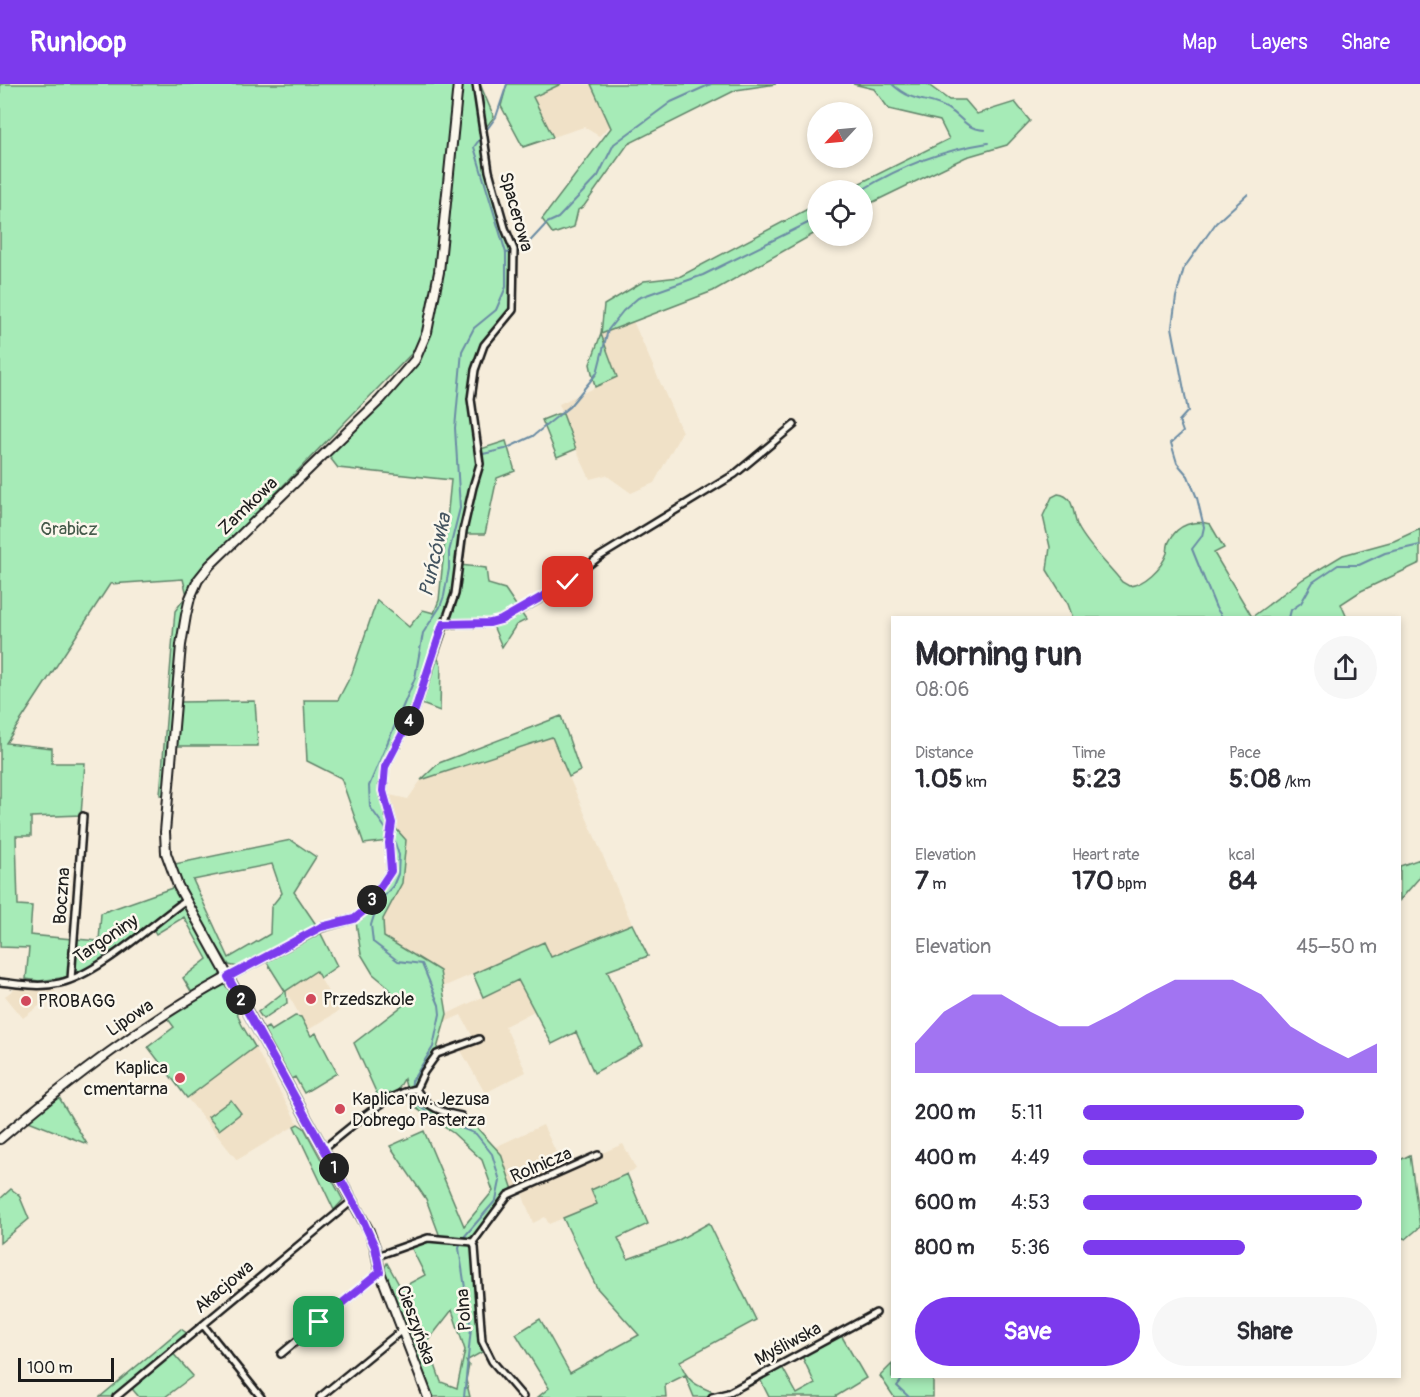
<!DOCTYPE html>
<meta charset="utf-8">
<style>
body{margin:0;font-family:Pangolin,sans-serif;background:#f7f7f7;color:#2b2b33;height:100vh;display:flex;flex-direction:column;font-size:22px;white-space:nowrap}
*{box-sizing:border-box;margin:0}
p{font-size:20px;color:#7c7c81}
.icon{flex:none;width:33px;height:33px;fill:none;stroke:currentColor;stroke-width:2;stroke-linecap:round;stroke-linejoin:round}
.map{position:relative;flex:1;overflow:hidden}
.drawer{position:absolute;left:891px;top:532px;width:510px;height:762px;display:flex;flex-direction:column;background:#fff;border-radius:0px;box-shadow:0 3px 9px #0003}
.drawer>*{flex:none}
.needle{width:39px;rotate:244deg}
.fabs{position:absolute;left:807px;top:18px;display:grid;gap:12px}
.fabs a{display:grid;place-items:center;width:66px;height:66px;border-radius:50%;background:#fff;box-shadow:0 3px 9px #0003;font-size:30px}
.scale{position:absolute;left:18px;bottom:15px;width:96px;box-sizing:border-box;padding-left:6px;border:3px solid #1c1c1c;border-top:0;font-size:16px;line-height:21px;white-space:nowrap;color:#1c1c1c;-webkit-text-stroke:4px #fbf7ec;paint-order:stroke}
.pin{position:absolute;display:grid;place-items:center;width:51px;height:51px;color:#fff;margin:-26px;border-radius:12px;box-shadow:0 3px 9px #0006}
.km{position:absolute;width:30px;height:30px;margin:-15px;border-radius:50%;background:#222;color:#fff;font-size:16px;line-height:30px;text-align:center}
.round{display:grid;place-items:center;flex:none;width:63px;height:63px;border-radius:32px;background:#f7f7f7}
.overview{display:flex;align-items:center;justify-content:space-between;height:102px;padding:0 24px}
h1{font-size:33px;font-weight:700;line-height:45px}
.metrics{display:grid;grid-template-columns:repeat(3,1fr);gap:9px;height:102px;padding:6px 24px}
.metrics div{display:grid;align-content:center}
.metrics b{font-size:26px;font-weight:700}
.metrics small{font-size:16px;font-weight:400}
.metrics p{font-size:16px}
.chart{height:168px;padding:12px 24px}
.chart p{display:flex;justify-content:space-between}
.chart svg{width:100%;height:108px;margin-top:6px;fill:#7c3aed;opacity:.7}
.primary-button{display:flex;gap:12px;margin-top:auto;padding:12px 24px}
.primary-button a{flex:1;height:69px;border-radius:36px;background:#7c3aed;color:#fff;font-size:24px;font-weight:700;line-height:69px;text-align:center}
.primary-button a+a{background:#f7f7f7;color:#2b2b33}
ul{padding:0 24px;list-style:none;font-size:20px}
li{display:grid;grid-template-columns:96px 72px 1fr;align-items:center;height:45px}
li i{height:15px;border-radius:8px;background:#7c3aed}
header{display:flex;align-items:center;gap:36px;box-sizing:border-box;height:84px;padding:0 30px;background:#7c3aed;color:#fff}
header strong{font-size:28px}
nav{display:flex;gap:33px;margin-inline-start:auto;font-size:21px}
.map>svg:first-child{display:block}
</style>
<header>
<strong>Runloop</strong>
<nav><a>Map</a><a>Layers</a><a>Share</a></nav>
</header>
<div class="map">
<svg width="1420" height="1313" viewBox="0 0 1420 1313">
<rect width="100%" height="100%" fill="#f6eddb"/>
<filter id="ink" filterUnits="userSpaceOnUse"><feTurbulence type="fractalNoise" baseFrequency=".0167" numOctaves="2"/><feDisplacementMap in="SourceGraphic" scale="12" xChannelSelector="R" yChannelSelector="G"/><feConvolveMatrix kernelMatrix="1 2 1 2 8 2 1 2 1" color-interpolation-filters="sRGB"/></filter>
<g filter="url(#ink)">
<!-- built -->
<path fill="#f0e1c7" d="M561,0H591L610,42L599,52L584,43L553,53L533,13Z
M633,237L682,348L654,399L631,409L606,391L590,395L576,365L559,320L617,293L601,250Z
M552,653L632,840L550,874L544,859L443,903L440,887L384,853L383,835L402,799L394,743L385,710L408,715L421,696Z
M316,887L339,927L308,946L286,907Z
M518,896L534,927L505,942L526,988L485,1009L459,963L474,955L461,931L445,938L447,930Z
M19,902H53L56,909L23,934L5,912Z
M255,963L298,1040L237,1076L187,1014Z
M543,1041L564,1085L623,1060L636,1085L591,1106L597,1120L549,1140L545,1133L533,1139L520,1104L513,1106L501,1070L495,1063Z"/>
<!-- green -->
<path fill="#a6ebb7" stroke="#61846a" stroke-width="1.5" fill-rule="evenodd" d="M0,0H480L494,33L483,47L482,67L504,145L512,166V225L483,259L471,299L479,380L453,509L436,555L432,574L414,625L384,682L381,695L385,724L390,738L406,756L402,799L383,835L384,853L440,887L447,930L436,968L420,1006L434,1027L444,1030L447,1034L467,1033L501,1070L513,1106L477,1160L478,1246L484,1267L466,1277L469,1281L466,1296L470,1313H433L427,1305L388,1206L391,1205L384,1185L387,1179L401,1204L425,1191L410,1161L439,1150L426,1115L390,1062L424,1047L464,1142L493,1107L482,1076L453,1049L417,1025L408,1010L404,995L396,1009L381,1019L354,959L402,922L385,900L373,890L361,870L356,838L361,836C379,810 399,793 391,760L388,757L364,760L341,694L307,677L304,616H338L352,589L377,516L409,543L423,526L434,529L439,516L451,396L338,384L328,371L390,311L418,279L413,268L208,479L187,512L167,711H160L175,527L187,511L183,495L110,500L6,659L52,664V679H85L81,731L31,733V752H16L18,821L32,822L30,851L72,855L68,893L39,897L26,895L29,864L0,863ZM452,1226L465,1266L457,1304L441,1298L427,1258Z
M507,0H561L533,13L553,53L523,63L501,22Z
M591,0H776L736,6L628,60L584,122L578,126L574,143L553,150L542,135L611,44Z
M853,0H927L949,16H965L977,30L1015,18L1030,37L1007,61L966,73L863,123L862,106H846L949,55L940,37L889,25L874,5Z
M817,120V148L713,207L601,250L617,293L595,303L590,280L601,250L604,221L644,197L679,193Z
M557,330H563L576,365L557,373L542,336Z
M506,357L515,387L497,394L485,450H463L474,402L482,381L481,365Z
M1058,410C1076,412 1072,431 1078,443C1089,464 1108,480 1122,498L1129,502C1144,501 1162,484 1167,469C1168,465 1167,460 1170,456C1178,440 1194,436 1210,440L1224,464L1214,469L1252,533L1303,495L1343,471L1394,457L1420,445V479L1361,507L1341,520L1347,534H1073L1068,520L1047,486L1050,463L1043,432L1052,413Z
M460,481L486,484L488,500L505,505L526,536L516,541L502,563L491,537L445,538L457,510Z
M436,571L441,581L440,627L419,619Z
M255,617L258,662H174L178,618Z
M561,632L580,687L569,693L552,653L421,696L439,679Z
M291,756L316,773L294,808L317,842L337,882L320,894L316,887L286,907L287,919L263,935L258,928L285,907L263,872L238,883L229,881L184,811L170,781ZM272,780L282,809L271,823L270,850L229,874L193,796Z
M1420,775V793L1400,816V782Z
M175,803L183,816L99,879L73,893L76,855L99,857L101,829Z
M185,818L221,887L218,895L192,909L183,894L207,875L184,833L156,850L152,843Z
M632,840L648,872L607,887L643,962L594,989L576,948L552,960L518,896L483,913L473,890L544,858L551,873Z
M224,901C238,911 234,924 240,937C244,946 250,954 255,963L187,1014L148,963L174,943L165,931L196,912Z
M295,932L301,933L311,952L316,949L337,989L304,1009L295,993L289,996L261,947L268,943L271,947Z
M57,1010L87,1060L26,1036Z
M231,1016L241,1029L219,1046L208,1033Z
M298,1040L304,1044L343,1116L334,1126L294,1042Z
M1410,1071L1420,1143L1406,1155L1400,1153V1076Z
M627,1090L648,1140L618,1154L628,1175L675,1158L709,1139L756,1236L680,1277C687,1299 697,1302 718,1310V1313H694L685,1291L665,1301L666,1313H538L549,1304L516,1250L540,1235L570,1289L639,1251L597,1204L563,1134L597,1120L591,1106Z
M11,1105L19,1111L29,1135L0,1159V1115Z
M181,1245L188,1250L170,1266L193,1292L165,1313H139L128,1300L113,1313H100Z
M841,1251L866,1294L835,1313H769L760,1295L782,1283L797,1310L815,1300L802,1272Z
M892,1280V1293H933V1313H894L880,1292Z"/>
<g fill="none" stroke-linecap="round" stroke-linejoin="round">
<!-- stream -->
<path stroke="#6b8ca4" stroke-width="2" d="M892,0C913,20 928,13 948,25C965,34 962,44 985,46
M862,106C901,82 943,66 988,59
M506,169L521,167L547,139L558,134L598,92L614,60L671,18L711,0
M483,370L505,365L533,352L569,323L597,289L608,246L623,227L638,214L703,191L818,134
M1223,534L1216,524L1192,465L1202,452L1204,443L1197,414L1188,392L1177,379L1171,359L1183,348L1179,337L1188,327L1172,243L1176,213L1184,184L1216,139L1248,110
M1289,534L1291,526L1301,519L1313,498L1338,481H1359L1385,469L1420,461
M904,1293L897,1302L909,1313
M464,1313L471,1244L459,1164L464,1153L496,1116L500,1097L492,1070L476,1050L435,1033L420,1023L411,1008L412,997L433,963L440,930L439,921L422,880L398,877L373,858L371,841L378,819L393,802L398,790L399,771L394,756L370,723L369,702L415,594L423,549L440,523L444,512L449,485V468L460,424L455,344L462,267L474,244L496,226L506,203V169L474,63L496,33L507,0"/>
<defs>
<path id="street" d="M443,540L490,539L501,536L556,506L599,473L735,390L794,341
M228,893L321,844L354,835L365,826L391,787L389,759L392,739L383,707L385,683L415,626L455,510L463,447L473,403L480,380L471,315L475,286L484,261L513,226L514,166L505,144L489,87L476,0
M71,895L83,732
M0,898C19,900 40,904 60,899C99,890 152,840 186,816
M416,1005C427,1024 441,1028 461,1032
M323,1065C348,1046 386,1009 416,1005L424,988L437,970L479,955
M473,1158L475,1163L482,1257L492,1277L523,1313
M473,1158L508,1111L598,1071
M377,1172L428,1154L473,1158
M203,1241L261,1313
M281,1270L380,1188
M116,1313L352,1117
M320,1313L402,1246
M712,1313L728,1309L876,1229"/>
<path id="secondary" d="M0,1055C72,994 145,938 228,893
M428,1313L380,1188L375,1163L369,1147L178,802L166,769L165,748L181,561L186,531L190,514L198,496L210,481L380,316L415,276L427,248L439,188L458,0"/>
</defs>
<!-- street casing -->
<use href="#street" stroke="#1c1c1c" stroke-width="10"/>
<!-- secondary casing -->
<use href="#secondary" stroke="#1c1c1c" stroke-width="12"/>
<!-- street -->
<use href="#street" stroke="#fbf7ec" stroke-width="5"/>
<!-- secondary -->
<use href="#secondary" stroke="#fbf7ec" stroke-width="8"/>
</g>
</g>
<g fill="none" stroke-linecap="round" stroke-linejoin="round" filter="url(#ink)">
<defs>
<path id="route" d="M319,1238L380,1188L375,1163L360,1130L228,893L321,843L354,835L365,826L391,787L389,759L392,739L383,707L385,683L415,626L443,540L490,539L501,536L568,498"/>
</defs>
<!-- route casing -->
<use href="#route" stroke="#fff" stroke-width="12"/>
<!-- route -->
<use href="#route" stroke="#7c3aed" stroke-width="8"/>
</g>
<!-- markers -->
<g fill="#d1495b" stroke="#fbf7ec" stroke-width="2">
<circle cx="311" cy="915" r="6"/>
<circle cx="26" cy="917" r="6"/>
<circle cx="180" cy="994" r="6"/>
<circle cx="340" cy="1025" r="6"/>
</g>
<g text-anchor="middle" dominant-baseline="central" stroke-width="5" stroke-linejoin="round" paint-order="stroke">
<!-- street labels -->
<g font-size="18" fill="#1c1c1c" stroke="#fbf7ec">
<text transform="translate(516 128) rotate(74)">Spacerowa</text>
<text transform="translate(248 422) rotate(-44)">Zamkowa</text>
<text transform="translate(62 812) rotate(-86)">Boczna</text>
<text transform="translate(106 855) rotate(-34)">Targoniny</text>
<text transform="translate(130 934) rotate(-34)">Lipowa</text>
<text transform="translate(541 1081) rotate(-23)">Rolnicza</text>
<text transform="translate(224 1203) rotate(-40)">Akacjowa</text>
<text transform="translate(464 1226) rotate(-94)">Polna</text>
<text transform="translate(416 1241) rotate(70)">Cieszyńska</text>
<text transform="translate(788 1260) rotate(-28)">Myśliwska</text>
</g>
<!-- park labels -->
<g font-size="18" fill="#455a4a" stroke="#fbf7ec">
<text x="69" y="445">Grabicz</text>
</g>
<!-- poi labels -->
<g font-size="18" fill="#1c1c1c" stroke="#fbf7ec" text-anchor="start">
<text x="323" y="915">Przedszkole</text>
<text x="38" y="917">PROBAGG</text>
<text x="168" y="984" text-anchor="end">Kaplica<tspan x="168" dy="21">cmentarna</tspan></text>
<text x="352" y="1015">Kaplica pw. Jezusa<tspan x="352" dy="21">Dobrego Pasterza</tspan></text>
</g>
<!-- water labels -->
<g font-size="20" font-style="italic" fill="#435460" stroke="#fbf7ec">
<text transform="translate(435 471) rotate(-77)">Puńcówka</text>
</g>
</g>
</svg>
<div class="fabs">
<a><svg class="needle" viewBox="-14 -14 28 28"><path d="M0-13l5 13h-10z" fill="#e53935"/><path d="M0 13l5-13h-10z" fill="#7c7c81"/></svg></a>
<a><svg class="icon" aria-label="locate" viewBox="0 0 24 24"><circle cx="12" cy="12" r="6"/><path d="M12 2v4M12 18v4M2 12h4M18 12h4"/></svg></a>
</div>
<div class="scale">100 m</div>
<div class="pin" style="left:319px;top:1238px;background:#1e9e55"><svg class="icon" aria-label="arrive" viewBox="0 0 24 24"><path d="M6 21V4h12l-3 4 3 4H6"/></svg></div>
<div class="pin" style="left:568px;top:498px;background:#d93025"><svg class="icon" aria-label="check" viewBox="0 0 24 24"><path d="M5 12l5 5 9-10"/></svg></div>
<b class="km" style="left:334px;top:1084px">1</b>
<b class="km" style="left:241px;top:916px">2</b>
<b class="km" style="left:372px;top:816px">3</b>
<b class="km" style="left:409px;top:637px">4</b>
<section class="drawer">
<div class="overview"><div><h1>Morning run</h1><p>08:06</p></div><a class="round"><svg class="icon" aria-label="share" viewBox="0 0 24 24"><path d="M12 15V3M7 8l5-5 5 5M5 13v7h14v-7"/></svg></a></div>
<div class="metrics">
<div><p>Distance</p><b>1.05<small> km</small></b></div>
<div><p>Time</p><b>5:23</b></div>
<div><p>Pace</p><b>5:08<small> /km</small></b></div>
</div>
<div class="metrics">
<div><p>Elevation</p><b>7<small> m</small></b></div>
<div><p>Heart rate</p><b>170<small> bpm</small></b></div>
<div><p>kcal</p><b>84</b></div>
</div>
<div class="chart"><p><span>Elevation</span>45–50 m</p>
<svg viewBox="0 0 160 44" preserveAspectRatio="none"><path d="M0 44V32L10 19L20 12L30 12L40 19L50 25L60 25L70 19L80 12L90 6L100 6L110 6L120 12L130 25L140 32L150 38L160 32V44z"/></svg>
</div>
<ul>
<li><b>200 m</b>5:11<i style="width:75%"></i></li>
<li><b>400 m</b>4:49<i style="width:100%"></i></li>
<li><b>600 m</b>4:53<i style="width:95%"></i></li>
<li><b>800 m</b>5:36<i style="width:55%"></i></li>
</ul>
<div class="primary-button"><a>Save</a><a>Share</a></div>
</section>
</div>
